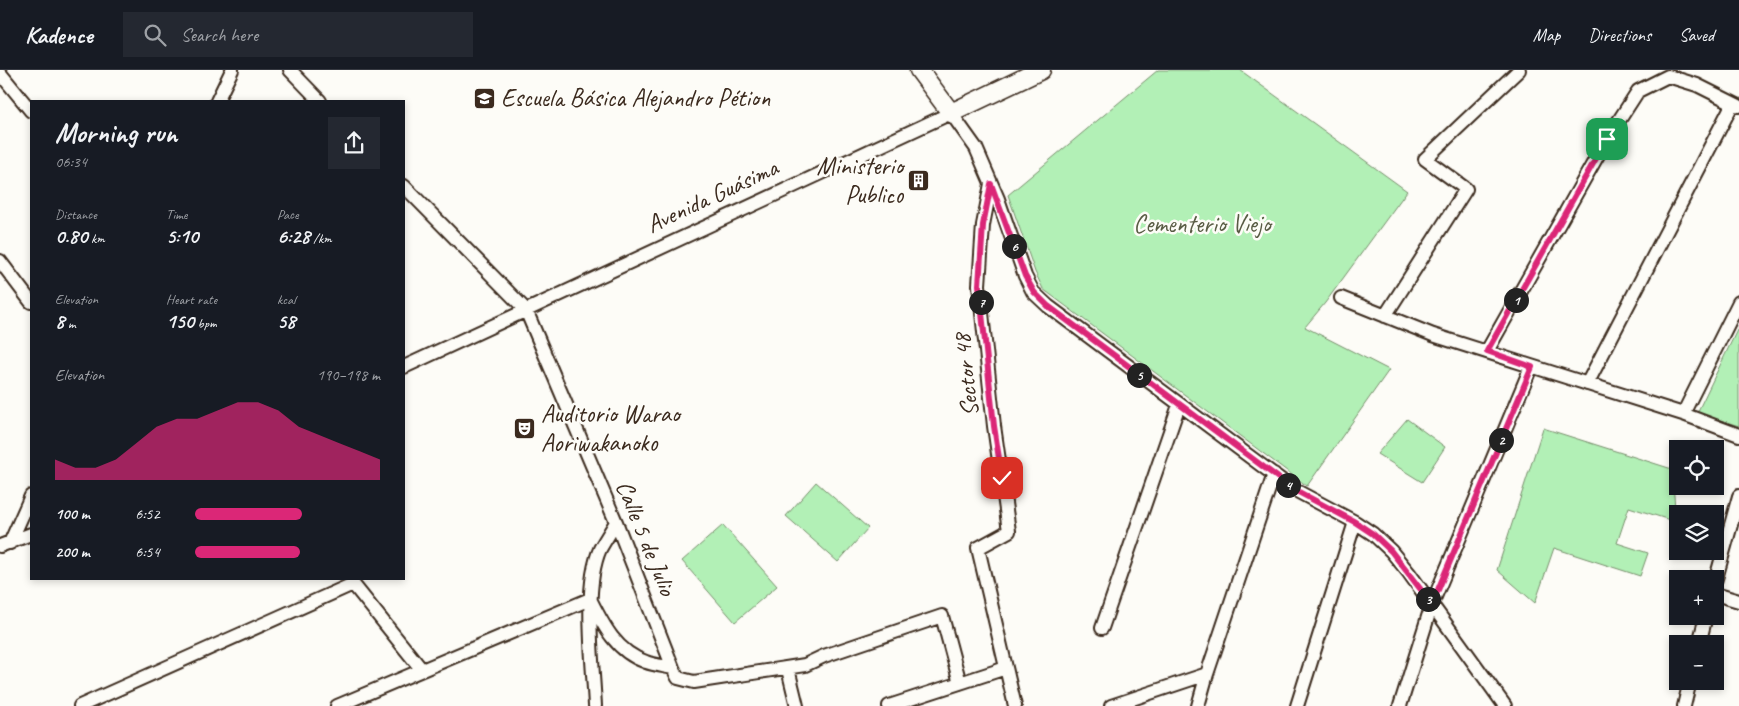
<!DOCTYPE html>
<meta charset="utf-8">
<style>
body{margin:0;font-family:Caveat,sans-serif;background:#242831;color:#f1f3f6;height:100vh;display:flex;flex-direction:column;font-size:19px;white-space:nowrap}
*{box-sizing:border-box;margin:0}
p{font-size:16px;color:#9ea1a6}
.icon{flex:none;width:28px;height:28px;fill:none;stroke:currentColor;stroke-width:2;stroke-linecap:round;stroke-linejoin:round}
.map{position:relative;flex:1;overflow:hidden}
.side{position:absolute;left:30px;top:30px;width:375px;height:480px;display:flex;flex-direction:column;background:#171b24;border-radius:0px;box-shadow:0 2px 8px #0003}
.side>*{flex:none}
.controls{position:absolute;left:1669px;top:370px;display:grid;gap:10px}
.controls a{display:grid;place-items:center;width:55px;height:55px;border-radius:0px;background:#171b24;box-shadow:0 2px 8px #0003;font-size:25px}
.pin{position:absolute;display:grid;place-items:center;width:42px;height:42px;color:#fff;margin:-21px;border-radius:10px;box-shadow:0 2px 8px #0006}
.km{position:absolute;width:25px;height:25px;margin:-12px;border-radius:50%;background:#222;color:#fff;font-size:14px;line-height:25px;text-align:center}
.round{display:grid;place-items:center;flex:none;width:52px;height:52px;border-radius:0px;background:#242831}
.summary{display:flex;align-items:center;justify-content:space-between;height:85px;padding:0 25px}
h1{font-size:28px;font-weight:700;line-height:38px}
.metrics{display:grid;grid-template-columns:repeat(3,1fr);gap:8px;height:85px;padding:5px 25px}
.metrics div{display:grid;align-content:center}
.metrics b{font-size:21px;font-weight:700}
.metrics small{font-size:14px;font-weight:400}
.metrics p{font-size:14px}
.chart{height:140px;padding:10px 25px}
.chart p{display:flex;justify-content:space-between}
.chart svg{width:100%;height:90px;margin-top:5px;fill:#db2777;opacity:.7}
ul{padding:0 25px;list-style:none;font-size:16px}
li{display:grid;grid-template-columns:80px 60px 1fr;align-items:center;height:38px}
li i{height:12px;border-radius:6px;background:#db2777}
header{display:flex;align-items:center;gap:30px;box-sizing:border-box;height:70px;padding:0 25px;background:#171b24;border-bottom:1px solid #363941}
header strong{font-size:24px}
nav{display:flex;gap:28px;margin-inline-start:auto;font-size:18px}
.search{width:350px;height:45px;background:#242831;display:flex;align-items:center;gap:12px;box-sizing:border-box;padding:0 18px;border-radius:0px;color:#9ea1a6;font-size:19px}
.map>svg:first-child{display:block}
</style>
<header>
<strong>Kadence</strong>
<div class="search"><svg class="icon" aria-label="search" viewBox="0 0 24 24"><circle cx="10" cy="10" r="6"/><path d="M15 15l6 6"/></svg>Search here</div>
<nav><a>Map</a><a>Directions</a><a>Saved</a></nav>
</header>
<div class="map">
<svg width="1739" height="636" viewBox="0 0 1739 636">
<rect width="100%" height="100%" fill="#fdfcf7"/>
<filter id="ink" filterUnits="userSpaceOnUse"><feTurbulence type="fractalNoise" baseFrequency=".02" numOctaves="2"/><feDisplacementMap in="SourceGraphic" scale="10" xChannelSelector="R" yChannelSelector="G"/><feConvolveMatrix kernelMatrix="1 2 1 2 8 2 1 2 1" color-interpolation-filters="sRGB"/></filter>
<g filter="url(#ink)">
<!-- green -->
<path fill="#b2f0b6" stroke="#768d6a" d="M1158,0H1240L1407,121L1325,233L1305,257L1389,300L1307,416L1043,219L1035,202L1008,125Z
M1739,256V356L1697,343Z
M1407,349L1445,377L1422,412L1377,384Z
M1543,358L1672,399L1676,452L1629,437L1617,473L1648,483L1640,506L1554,478L1535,533L1497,500Z
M816,412L868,458L838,492L786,446Z
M723,455L777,516L735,552L682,491Z"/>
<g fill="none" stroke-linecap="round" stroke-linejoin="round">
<defs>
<path id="minor" d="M290,0L320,31
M0,3L31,41
M217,31L232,0
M991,114L983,155L979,215L994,356L1009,461L978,478L1015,636
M404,116L526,240L616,452L673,598L678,608L694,612L805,595L824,586L942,546L960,613
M0,191L31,232
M1341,228L1433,265L1683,344L1739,365
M1385,246L1466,119L1425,89L1519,0
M1487,281L1607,69L1638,21L1668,6L1697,15L1739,36
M404,297L951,43L976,78L998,129L1025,206L1033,222L1048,236L1293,419L1355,452L1373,464L1391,481L1409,503L1505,636
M1587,314L1733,33
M1683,344L1739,232
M10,473L31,426
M0,476L31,464
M1715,512L1739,426
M1715,524L1739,531
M1102,558L1179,335
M1699,574L1706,546
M788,599L797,636
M80,636L353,514L422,600
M337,636L590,529C603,555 616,582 646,592C654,595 664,596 673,598
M595,636C593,593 583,517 600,479C605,470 611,461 616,452
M889,636L1006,598
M1111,636L1207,604
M1198,636L1207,604L1274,404
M1297,636L1355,452
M1400,636L1432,534L1531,297
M1684,636L1690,611"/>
<path id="secondary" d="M919,0L951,43L1041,0"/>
</defs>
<!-- minor casing -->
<use href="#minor" stroke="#3b2a1e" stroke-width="16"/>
<!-- secondary casing -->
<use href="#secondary" stroke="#3b2a1e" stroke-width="21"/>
<!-- minor -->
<use href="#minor" stroke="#fdfcf7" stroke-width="12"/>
<!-- secondary -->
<use href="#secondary" stroke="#fdfcf7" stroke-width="18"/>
</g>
</g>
<g fill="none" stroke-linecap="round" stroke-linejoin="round" filter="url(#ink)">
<defs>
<path id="route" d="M1002,408L994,356L979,215L983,155L991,114L1025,206L1034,222L1048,236L1293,419L1355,452L1373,464L1391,481L1432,534L1532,297L1487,281L1607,69"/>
</defs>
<!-- route casing -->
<use href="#route" stroke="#fff" stroke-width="10"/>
<!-- route -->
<use href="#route" stroke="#db2777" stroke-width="6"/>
</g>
<!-- icons -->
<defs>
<symbol id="school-square" viewBox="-11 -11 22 22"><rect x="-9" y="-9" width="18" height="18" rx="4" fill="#3b2a1e" stroke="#fdfcf7"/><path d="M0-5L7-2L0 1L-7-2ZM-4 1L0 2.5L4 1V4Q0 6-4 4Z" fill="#fff"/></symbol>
<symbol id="building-square" viewBox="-11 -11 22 22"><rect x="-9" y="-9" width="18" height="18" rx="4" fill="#3b2a1e" stroke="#fdfcf7"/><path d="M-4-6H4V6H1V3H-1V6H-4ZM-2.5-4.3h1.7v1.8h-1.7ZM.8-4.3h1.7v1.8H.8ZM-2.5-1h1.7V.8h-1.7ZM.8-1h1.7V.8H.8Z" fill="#fff"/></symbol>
<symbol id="theatre-square" viewBox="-11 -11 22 22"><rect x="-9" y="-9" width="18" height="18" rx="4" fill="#3b2a1e" stroke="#fdfcf7"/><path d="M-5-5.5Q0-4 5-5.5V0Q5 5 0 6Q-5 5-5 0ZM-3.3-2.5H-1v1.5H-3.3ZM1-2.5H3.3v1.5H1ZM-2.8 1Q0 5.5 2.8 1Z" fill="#fff"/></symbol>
</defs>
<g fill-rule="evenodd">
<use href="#school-square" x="472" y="16" width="25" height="25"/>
<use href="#building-square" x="906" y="98" width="25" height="25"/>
<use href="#theatre-square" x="512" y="346" width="25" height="25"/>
</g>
<g text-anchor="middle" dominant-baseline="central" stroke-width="5" stroke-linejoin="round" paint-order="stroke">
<!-- poi labels -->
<g font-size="25" fill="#3b2a1e" stroke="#fdfcf7" text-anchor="start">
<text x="501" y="28">Escuela Básica Alejandro Pétion</text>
<text x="903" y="96" text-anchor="end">Ministerio<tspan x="903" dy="29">Publico</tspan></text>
<text x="541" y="344">Auditorio Warao<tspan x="541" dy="29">Aoriwakanoko</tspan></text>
</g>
<!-- street labels -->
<g font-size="25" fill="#3b2a1e" stroke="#fdfcf7">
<text transform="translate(712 126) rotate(-25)">Avenida Guásima</text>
<text transform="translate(966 305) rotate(-96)">Sector 48</text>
<text transform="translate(646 468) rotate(68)">Calle 5 de Julio</text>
</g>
<!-- park labels -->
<g font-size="25" fill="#595c44" stroke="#fdfcf7">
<text x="1202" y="154">Cementerio Viejo</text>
</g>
</g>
</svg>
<div class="controls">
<a><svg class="icon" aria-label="locate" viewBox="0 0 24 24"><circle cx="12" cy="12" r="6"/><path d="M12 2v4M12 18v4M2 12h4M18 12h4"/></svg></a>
<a><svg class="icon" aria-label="layers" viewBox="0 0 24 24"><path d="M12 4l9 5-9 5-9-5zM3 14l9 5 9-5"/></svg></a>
<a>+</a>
<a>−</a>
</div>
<div class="pin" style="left:1607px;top:69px;background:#1e9e55"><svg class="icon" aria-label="arrive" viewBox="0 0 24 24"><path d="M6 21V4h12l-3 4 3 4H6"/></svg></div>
<div class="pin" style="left:1002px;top:408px;background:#d93025"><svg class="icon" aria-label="check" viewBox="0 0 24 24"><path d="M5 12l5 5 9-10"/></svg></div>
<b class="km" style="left:1516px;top:230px">1</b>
<b class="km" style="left:1501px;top:370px">2</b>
<b class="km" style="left:1428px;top:529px">3</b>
<b class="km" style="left:1288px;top:415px">4</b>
<b class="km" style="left:1139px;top:305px">5</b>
<b class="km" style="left:1014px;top:176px">6</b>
<b class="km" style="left:981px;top:232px">7</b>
<section class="side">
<div class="summary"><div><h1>Morning run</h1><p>06:34</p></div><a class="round"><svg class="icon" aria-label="share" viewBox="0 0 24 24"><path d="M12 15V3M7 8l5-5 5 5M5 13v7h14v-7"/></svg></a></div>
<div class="metrics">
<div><p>Distance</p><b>0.80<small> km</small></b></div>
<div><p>Time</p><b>5:10</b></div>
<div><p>Pace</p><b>6:28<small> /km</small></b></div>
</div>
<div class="metrics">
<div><p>Elevation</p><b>8<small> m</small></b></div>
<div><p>Heart rate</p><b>150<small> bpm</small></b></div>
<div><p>kcal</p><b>58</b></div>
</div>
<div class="chart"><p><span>Elevation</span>190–198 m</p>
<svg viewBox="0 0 160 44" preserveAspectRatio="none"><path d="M0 44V34L10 38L20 38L30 34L40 26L50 18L60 14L70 14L80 10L90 6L100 6L110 10L120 18L130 22L140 26L150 30L160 34V44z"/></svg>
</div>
<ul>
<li><b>100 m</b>6:52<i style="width:58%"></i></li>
<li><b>200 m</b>6:54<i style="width:57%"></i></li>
</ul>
</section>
</div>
